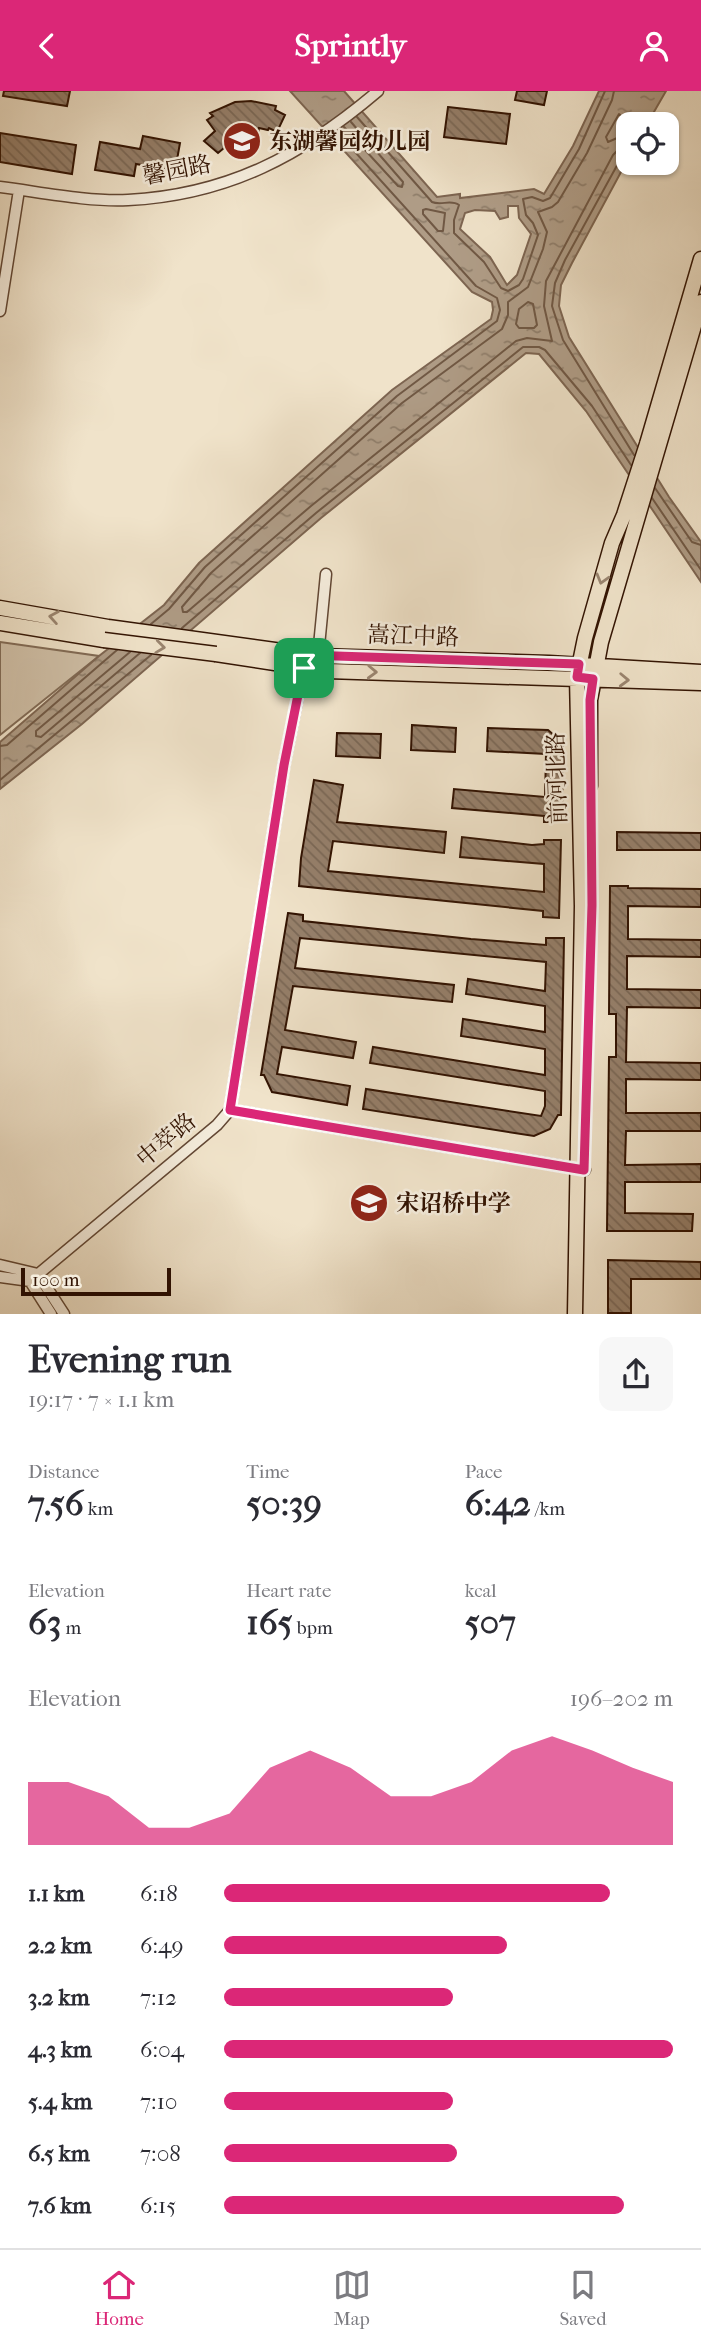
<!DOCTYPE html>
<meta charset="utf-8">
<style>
body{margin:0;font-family:"IM FELL French Canon","Noto Serif SC",serif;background:#f7f7f7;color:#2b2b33;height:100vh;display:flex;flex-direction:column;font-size:26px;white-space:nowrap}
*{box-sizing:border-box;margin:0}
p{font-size:23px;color:#7c7c81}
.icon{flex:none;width:38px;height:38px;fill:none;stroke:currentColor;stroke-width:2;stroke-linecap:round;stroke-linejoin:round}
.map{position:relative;height:1223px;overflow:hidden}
.side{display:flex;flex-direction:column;background:#fff;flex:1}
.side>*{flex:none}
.fabs{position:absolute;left:616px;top:21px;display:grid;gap:14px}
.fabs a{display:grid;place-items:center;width:63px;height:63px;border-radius:14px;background:#fff;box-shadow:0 2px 5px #0004;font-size:35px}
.scale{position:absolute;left:21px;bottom:18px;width:150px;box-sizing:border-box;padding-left:7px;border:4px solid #321302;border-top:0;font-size:19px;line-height:24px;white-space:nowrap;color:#321302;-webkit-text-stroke:5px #f5eddd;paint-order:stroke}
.pin{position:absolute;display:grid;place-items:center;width:60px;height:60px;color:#fff;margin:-30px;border-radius:14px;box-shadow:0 4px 10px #0006}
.round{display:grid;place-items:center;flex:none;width:74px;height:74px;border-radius:14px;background:#f7f7f7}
.headline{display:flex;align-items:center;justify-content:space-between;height:119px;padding:0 28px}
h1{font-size:38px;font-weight:700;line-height:52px}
.figures{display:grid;grid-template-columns:repeat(3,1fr);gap:10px;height:119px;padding:7px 28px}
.figures div{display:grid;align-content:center}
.figures b{font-size:35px;font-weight:700}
.figures small{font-size:19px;font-weight:400}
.figures p{font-size:19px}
.chart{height:196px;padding:14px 28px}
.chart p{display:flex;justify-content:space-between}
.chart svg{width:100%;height:126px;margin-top:7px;fill:#db2777;opacity:.7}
ul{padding:0 28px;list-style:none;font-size:23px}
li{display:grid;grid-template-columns:112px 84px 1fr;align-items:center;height:52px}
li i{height:18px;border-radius:9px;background:#db2777}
header{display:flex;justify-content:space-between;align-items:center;height:91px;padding:0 28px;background:#db2777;color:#fff;font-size:32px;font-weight:700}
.menu{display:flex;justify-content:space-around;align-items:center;height:98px;border-top:2px solid #e1e1e2;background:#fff;font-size:19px;color:#7c7c81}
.menu a{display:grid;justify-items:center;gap:4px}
.menu .active{color:#db2777}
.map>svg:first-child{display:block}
</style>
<header><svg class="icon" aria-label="back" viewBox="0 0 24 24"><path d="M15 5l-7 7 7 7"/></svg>Sprintly<svg class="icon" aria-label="person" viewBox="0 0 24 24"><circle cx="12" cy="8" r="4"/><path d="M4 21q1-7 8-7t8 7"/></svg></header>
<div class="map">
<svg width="701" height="1223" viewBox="0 0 701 1223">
<defs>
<pattern id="water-ripples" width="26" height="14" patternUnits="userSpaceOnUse" patternTransform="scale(1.75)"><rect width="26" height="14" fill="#af9c86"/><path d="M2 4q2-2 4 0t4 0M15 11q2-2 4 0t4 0" fill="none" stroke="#8f7e6b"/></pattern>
<pattern id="building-back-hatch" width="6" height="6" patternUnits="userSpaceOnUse" patternTransform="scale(1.75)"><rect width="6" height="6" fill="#957f6a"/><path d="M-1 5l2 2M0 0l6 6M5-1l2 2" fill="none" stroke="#7a6755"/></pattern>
</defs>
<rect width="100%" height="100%" fill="#f0e3ca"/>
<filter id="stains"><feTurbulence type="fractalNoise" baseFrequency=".00286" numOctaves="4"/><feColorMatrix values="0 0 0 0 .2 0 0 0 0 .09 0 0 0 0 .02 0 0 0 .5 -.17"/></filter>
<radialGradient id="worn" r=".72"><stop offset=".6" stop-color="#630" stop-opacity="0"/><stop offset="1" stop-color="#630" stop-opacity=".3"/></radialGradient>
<!-- park -->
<path fill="#d0c0a8" stroke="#816a55" stroke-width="2" d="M0,551L99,565L0,644Z"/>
<!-- water -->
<path fill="url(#water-ripples)" stroke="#7d6551" stroke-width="2" fill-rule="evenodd" d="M290,0H344L437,106L460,103V107L534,98L544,103L573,55L599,0H666L647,33H628V68L572,172L561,194L559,215L569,246L669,406L701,451V491L586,320L539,263L526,262L321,427L82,633L0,698V651L99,565L164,514L199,472L392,299L491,228L493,219L492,211L472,201ZM508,115H518L519,127L531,143L517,184L507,194L490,166L460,138L465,122L475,119L495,120L500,128L508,126Z"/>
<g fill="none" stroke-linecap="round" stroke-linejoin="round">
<!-- shore -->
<path stroke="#705844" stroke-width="2" d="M614,0L612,9L587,62L558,111L552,116L538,121L547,141L543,158L528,196L508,211V224L502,238L402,312L211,482L182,516L183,521H187L311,415L516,250L527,247L552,250L544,215L546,190L613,64L619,58L628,56
M619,23L623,26L624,44L608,51L606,46Z
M357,26L432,111C441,115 451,108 459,114L454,129V142L484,171L501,197L508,200L519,194L523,188L538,144L533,132L526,124L523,108L532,106L543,110L550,107L579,58L605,0
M344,36L398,95L402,96L403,91L351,31
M628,65L620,69L565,169L555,192L552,215L563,249L634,364
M426,118L445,122L443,140H438L423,123V119Z
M528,211L533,213L537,234L534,237H519L516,233L519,218Z
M655,397L692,451L701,454
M652,407L701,479
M151,533L169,518L205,476L397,305L497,230L500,219L497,207L476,195L337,41
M182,537L316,422L523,256H539L545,259L592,315L631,374
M130,561L36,640V645L41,646L140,562
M0,655L7,654L117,559
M0,689L151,564"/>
</g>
<!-- building -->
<path fill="url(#building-back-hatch)" stroke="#321302" stroke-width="2" d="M4,0H70L67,15L3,5Z
M517,0H547L544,14L515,9Z
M251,10L276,15L275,19L285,24L277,41L269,37L268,39L259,37L257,48L239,49L230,52L218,62L204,50L215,40L207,29L213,25L210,22L235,11Z
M448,16L510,23L506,53L444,46Z
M0,42L76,54L72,83L0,71Z
M143,45L180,52L175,80L136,73L134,85L95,79L100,51L140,58Z
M412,634L456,637L455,661L411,659Z
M488,637L548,639L563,652L562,731H544V725L452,717L454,698L545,706L546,663L487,660Z
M337,642L381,643L380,667L336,665Z
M314,689L343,694L337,731L446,741L444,762L333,750L328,780L544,801V773L460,766L462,746L532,754L544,753V749H561L559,827L543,826V820L299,795L301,767Z
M617,741L701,742V759H617Z
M610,795H628V797L701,798V816L628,815V848L701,849V866L627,865V898L701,899V917L627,916L626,971L701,972V989L626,988V1022H701V1040H626L625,1074L701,1073V1091H625V1122L693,1123L692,1140H607L609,966H616V923H609Z
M288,822L303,824V830L471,848L546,854V847H564L561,1024H558L550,1038L534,1045L363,1018L366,998L541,1025L545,1015V1000L370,972L373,956L545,984V958L461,945L463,928L545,941V915L466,903L468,888L545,900L546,871L300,847L295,877L454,894L452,911L293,895L285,939L356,951L353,967L282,956L277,983L350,995L347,1014L272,1001L264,984H261Z
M608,1169L701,1171V1188H631V1222H608Z"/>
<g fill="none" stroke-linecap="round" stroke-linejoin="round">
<defs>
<path id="minor" d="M0,96C40,101 88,111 128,109C228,104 303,64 378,0
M0,220L19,99
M318,565L326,483
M230,1019L585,1079
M0,1174L38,1183L64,1223
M0,1186L30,1190L51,1223
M30,1190L217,1034L230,1019L284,674L305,571"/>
<path id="major" d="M0,517L108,536L318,565L549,572L701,581
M0,532L104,549
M216,563L327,580L701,592
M590,695V609L601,551L701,211
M575,1223L582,815L577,586L585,547L612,452L624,424L647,353L701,168"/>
</defs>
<!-- minor casing -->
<use href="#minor" stroke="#624734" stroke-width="13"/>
<!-- major casing -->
<use href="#major" stroke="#321302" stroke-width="17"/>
<!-- minor -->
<use href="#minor" stroke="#f5eddd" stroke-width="10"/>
<!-- major -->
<use href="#major" stroke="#f0e3ca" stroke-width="14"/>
<defs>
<path id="major-bridge" d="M104,549L216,563"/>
</defs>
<!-- major-bridge casing -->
<use href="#major-bridge" stroke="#321302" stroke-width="17" stroke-linecap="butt"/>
<!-- major-bridge -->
<use href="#major-bridge" stroke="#f0e3ca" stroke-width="14"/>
</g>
<!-- one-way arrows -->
<defs><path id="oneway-chevron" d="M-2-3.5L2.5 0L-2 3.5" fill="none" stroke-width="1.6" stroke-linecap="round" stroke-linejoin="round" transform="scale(1.75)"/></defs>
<g stroke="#9a8570">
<use href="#oneway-chevron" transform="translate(602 488) rotate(106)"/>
<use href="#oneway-chevron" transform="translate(54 526) rotate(-170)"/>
<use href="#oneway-chevron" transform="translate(160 556) rotate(7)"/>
<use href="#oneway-chevron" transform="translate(372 581) rotate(2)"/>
<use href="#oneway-chevron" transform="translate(624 589) rotate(2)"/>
</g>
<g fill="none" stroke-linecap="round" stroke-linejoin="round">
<defs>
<path id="route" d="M306,564L579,573L577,586L593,588L590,609L592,814L584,1079L230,1019L284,674Z"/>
</defs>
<!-- route casing -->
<use href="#route" stroke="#fff" stroke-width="14"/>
<!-- route -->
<use href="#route" stroke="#db2777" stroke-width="9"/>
</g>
<!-- icons -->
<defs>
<symbol id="school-disc" viewBox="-11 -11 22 22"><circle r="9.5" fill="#8f2418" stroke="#f5eddd"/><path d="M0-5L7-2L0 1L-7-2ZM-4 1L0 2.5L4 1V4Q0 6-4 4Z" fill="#fff"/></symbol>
</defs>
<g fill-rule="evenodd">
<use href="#school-disc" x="220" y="28" width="44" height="44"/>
<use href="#school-disc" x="347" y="1090" width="44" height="44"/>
</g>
<g text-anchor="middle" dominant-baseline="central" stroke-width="5" stroke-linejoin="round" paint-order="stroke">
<!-- poi labels -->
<g font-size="23" font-weight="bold" fill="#321302" stroke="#f5eddd" text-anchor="start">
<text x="269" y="50">东湖馨园幼儿园</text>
<text x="396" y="1112">宋诏桥中学</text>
</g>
<!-- street labels -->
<g font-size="23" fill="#321302" stroke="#f5eddd">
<text transform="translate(177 79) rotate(-11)">馨园路</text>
<text transform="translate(413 545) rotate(2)">嵩江中路</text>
<text transform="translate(557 687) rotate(-92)">前河北路</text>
<text transform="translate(166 1049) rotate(-40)">中萃路</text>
</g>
</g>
<rect width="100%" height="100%" filter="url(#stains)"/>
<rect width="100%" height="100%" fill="url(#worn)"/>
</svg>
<div class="fabs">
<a><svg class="icon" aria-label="locate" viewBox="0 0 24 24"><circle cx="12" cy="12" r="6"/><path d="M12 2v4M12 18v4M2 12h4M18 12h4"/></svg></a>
</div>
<div class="scale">100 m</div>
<div class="pin" style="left:304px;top:577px;background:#1e9e55"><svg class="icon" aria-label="arrive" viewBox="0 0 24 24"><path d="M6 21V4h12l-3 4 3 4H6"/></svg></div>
</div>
<section class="side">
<div class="headline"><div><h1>Evening run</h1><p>19:17 · 7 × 1.1 km</p></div><a class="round"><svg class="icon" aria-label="share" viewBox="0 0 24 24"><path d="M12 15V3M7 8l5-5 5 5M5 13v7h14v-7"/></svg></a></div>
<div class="figures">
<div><p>Distance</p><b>7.56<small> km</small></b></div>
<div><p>Time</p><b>50:39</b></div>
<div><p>Pace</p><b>6:42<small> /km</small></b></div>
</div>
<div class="figures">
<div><p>Elevation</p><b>63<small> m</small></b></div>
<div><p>Heart rate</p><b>165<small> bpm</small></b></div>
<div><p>kcal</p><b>507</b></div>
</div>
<div class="chart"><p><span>Elevation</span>196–202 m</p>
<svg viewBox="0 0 160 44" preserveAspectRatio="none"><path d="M0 44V22L10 22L20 27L30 38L40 38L50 33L60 17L70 11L80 17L90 27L100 27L110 22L120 11L130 6L140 11L150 17L160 22V44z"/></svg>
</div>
<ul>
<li><b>1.1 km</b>6:18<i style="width:86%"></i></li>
<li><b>2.2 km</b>6:49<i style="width:63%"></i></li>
<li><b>3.2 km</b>7:12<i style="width:51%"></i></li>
<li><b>4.3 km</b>6:04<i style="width:100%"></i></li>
<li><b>5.4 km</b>7:10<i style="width:51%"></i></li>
<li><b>6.5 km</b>7:08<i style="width:52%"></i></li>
<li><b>7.6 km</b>6:15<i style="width:89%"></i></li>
</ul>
</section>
<nav class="menu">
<a class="active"><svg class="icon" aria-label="home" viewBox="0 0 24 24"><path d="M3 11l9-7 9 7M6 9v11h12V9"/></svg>Home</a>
<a><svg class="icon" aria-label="map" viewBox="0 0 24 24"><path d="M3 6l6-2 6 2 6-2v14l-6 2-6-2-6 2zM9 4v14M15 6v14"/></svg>Map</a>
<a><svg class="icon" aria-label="saved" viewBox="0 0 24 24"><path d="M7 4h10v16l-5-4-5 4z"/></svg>Saved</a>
</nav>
